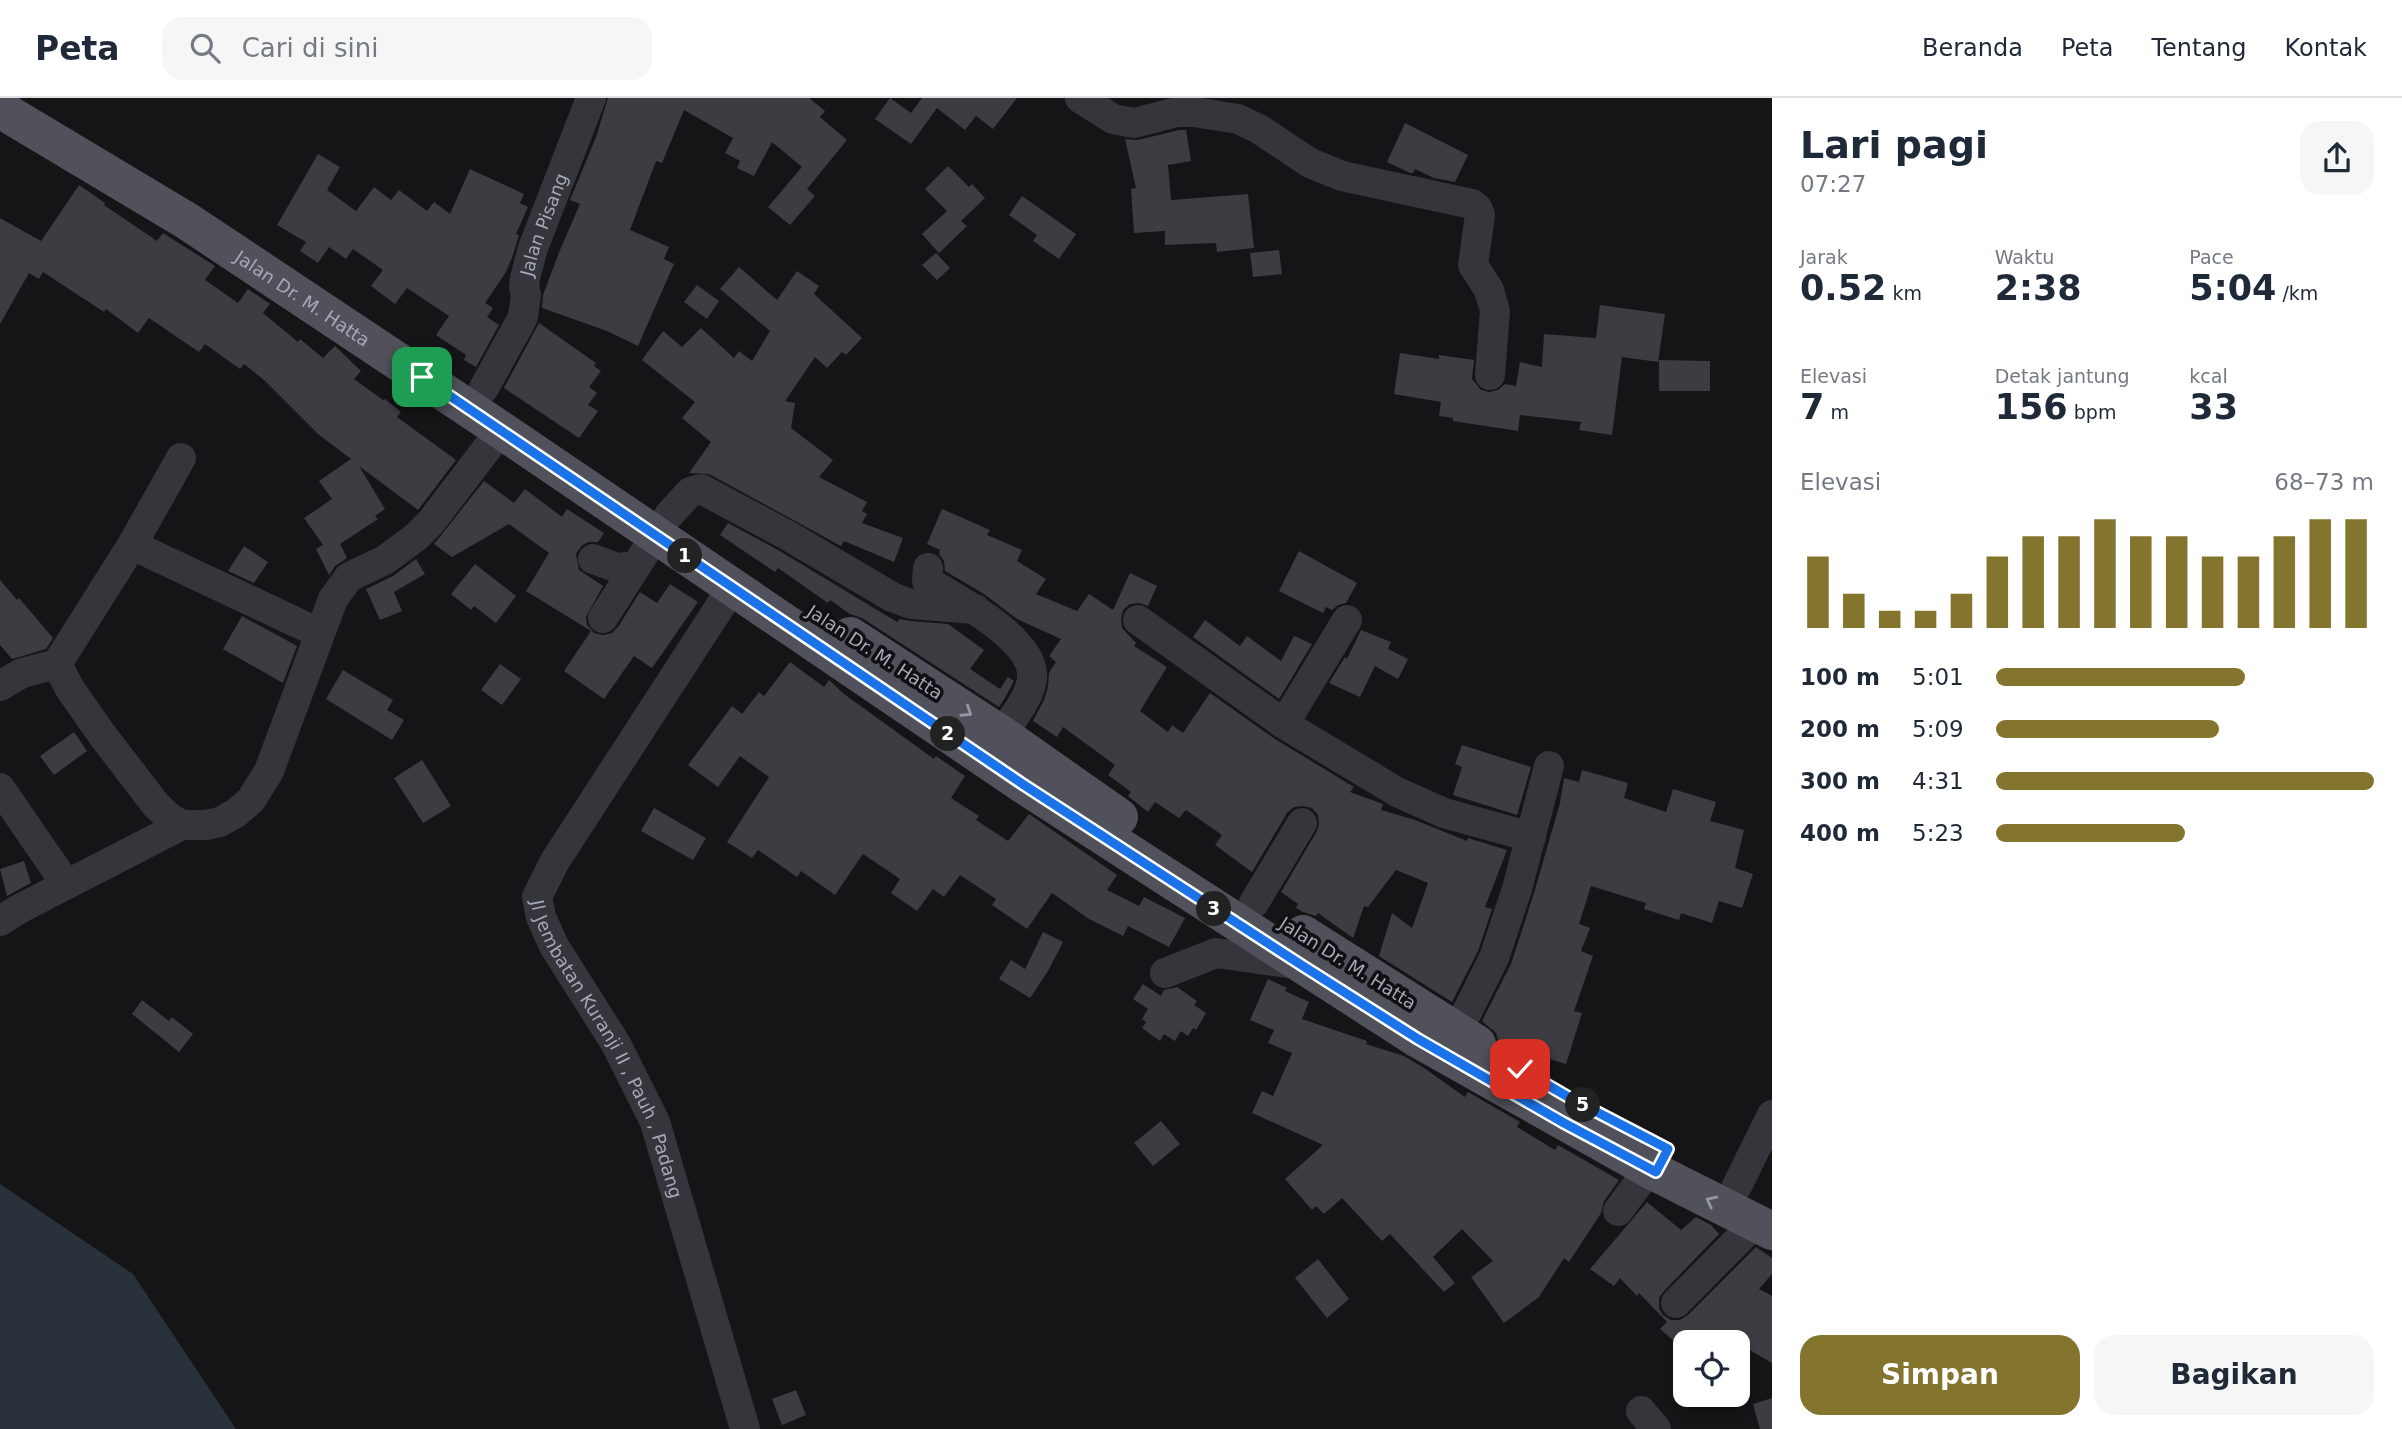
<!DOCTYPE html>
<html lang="id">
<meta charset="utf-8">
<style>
body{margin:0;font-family:"DejaVu Sans",sans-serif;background:#f6f6f7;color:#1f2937;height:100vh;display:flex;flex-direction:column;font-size:26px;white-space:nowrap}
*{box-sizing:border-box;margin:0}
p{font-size:23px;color:#747a83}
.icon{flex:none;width:38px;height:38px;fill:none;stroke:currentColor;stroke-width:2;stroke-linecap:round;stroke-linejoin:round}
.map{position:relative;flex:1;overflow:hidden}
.side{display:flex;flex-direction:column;background:#fff;width:630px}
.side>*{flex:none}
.controls{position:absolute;left:1673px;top:1232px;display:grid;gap:14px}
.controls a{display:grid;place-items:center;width:77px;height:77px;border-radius:14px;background:#fff;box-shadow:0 4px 10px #0003;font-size:35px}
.pin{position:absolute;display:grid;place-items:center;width:60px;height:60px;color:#fff;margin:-30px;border-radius:14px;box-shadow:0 4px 10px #0006}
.km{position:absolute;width:35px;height:35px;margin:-18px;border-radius:50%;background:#222;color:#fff;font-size:19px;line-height:35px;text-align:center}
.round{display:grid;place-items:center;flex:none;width:74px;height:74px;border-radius:21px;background:#f6f6f7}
.overview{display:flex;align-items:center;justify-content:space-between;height:119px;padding:0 28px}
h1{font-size:38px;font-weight:700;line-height:52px}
.figures{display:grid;grid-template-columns:repeat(3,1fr);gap:10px;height:119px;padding:7px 28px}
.figures div{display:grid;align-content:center}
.figures b{font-size:35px;font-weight:700}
.figures small{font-size:19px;font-weight:400}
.figures p{font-size:19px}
.chart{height:196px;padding:14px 28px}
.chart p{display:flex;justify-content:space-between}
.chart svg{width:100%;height:126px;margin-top:7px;stroke:#84752e;stroke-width:6}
.cta{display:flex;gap:14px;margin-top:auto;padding:14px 28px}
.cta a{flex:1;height:80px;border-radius:21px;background:#84752e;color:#fff;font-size:28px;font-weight:700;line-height:80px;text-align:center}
.cta a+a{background:#f6f6f7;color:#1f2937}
ul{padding:0 28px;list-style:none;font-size:23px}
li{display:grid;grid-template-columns:112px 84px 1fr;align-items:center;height:52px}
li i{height:18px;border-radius:9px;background:#84752e}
header{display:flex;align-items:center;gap:42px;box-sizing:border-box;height:98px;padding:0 35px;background:#fff;border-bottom:2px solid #e0e1e3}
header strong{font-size:33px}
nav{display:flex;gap:38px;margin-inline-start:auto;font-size:24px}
.search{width:490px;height:63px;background:#f6f6f7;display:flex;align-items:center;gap:18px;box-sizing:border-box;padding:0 24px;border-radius:21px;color:#747a83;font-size:26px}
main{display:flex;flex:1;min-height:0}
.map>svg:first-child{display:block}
</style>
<header>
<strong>Peta</strong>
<div class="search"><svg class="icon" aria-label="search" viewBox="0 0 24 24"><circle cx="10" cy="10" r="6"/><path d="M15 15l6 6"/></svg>Cari di sini</div>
<nav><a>Beranda</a><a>Peta</a><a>Tentang</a><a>Kontak</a></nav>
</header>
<main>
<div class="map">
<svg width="1772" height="1331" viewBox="0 0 1772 1331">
<rect width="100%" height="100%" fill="#151416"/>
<!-- water -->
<path fill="#29313b" d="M0,1086L133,1176L236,1331H0Z"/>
<!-- building -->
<path fill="#3c3c42" d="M608,0H809L825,13L820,19L847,42L807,91L815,98L790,127L768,109L802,69L772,44L754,78L737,70L740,63L725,55L733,40L684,12L662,65L656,63L630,132L669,149L664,161L674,166L638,248L607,233L542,210L543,197L560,152L580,106L570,102L596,39Z
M890,0L911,15L922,0H1017L993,31L976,18L965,32L937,10L911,46L875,21Z
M1405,25L1468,57L1455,84L1434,80L1415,71L1413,75H1410L1387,64Z
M1179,32H1186L1191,63L1168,67L1171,102L1248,96L1254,150L1217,154L1216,145L1165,147V133L1134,135L1131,91L1136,90L1125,41L1138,42Z
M318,56L340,69L327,92L356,113L374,89L391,102L399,92L427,113L434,104L450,116L470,71L524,96L520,105L528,109L516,136L519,137L513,157L506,174L485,205L493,210L487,219L499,227L476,269L464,262L466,257L436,237L449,218L407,190L395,206L371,188L383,172L353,151L346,161L329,149L318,165L300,153L306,144L277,127Z
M948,68L969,89L972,86L985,100L961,123L967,128L939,155L922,136L947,113L925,91Z
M79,87L105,105L104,107L157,143L163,135L215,168L205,182L238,205L248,191L270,206L263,215L298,244L300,241L323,260L335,248L361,273L354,281L383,302L385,301L401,314L397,319L456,362L418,412L359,368L385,411L375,418L378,421L340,446L347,460L335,468L329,477L316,451L323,447L304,420L332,401L319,383L351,361L318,336L264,282L244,266L240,271L205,246L199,254L149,220L138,235L106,211L104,214L43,174L39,181L29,175L0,226V120L41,143Z
M1022,98L1076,136L1059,161L1033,143L1037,137L1009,117Z
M1279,152L1282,176L1253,179L1250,155Z
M936,155L950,170L937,182L922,167Z
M739,169L777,202L797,173L819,188L814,196L862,240L846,257L842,254L827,270L815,259L785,303L795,305L791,330L833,362L819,379L867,404L862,413L867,416L862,425L903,440L894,464L844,443L841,448L709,376L689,375L711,344L682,320L695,304L642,262L663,233L682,249L701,230L734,260L739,253L752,263L770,233L720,191Z
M697,187L719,203L707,221L684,204Z
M1600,207L1665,216L1658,264L1622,259L1612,337L1579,332L1581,324L1520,317L1518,333L1453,323V320L1439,318L1441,304L1394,296L1400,255L1439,261V257L1474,262L1472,281L1481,292L1489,294L1498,292L1505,286L1516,288L1520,264L1542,269L1544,236L1596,240Z
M539,225L596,265L594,268L601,273L589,289L597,295L588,307L598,313L579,340L504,290Z
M1659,262L1710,263V293H1659Z
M484,383L514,405L525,391L562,419L567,411L604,435L598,444H589L582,447L576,456L579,472L603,488L586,519L587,527L594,535L603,537L612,535L618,529L640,494L657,505L670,486L698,504L652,570L634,558L604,601L564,573L591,533L526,493L549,455L509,426L452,459L434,446Z
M942,411L990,432L987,437L1022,452L1017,463L1046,481L1036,496L1077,513L1089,496L1113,512L1130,475L1157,488L1148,508L1139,505L1130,506L1123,512L1121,521L1122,530L1136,545L1134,548L1167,569L1140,613L1168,634L1172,627L1183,635L1210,595L1275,641L1354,689L1350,694L1383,706L1381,712L1415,722L1467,743L1468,740L1507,752L1485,809L1492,811L1478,853L1452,904L1379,858L1392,815L1412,830L1428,785L1396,772L1368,809L1364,808L1353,840L1318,815L1316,818L1303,814L1296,810L1298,806L1281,794L1317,733L1319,726L1318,717L1312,710L1302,708L1294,709L1287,715L1252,774L1215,747L1222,737L1186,712L1179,720L1155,704L1148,714L1128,698L1131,694L1108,677L1115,667L1063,629L1057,639L1033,623L1044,602L1048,589L1049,575L1056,564L1049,558L1061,541L1017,521L984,496L945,473L944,463L939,456L940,452L927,446Z
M728,425L778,452L897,524L900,521L910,523L948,526L984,552L970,571L1000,591L1008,579L1014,583L1005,600L999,609L862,520L850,516L830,502L828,505L778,470L775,474L720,437Z
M244,448L268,464L254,485L228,473Z
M1299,453L1357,485L1346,505L1338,507L1332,512L1326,509L1323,515L1279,493Z
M416,461L425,476L394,494L402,513L380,522L366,491L393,478Z
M475,466L516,498L496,525L474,508L471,512L451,496Z
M0,482L17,502L19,500L53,540L46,551L12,561L0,547Z
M242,518L297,548L283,585L223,551Z
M1205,522L1240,548L1247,538L1281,563L1294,538L1312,546L1279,601L1193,539Z
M1361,532L1391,544L1388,551L1408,561L1398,581L1375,568L1360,599L1329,585L1345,559L1347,561Z
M790,564L824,589L829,582L844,596L934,661L936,658L965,678L951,700L979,718L976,722L1008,743L1029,716L1117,777L1107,792L1139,808L1144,799L1185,820L1169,849L1128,828L1123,838L1089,821L1052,795L1027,831L992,807L996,801L960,777L944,799L933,791L917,813L891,795L900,781L863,756L835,797L801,773L797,779L758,752L752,760L727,744L769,679L740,658L718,689L688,667L732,608L742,616L759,594L764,598Z
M500,566L521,581L502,607L481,592Z
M343,572L393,602L387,612L404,622L392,642L326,601Z
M74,634L87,653L54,677L40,658Z
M1462,647L1531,669L1517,717L1453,697L1462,669L1455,666Z
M422,662L451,708L423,725L394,680Z
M1582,672L1628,685L1624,700L1666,714L1673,691L1716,704L1710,723L1744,732L1735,770L1753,776L1742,810L1719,803L1712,825L1681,815L1679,822L1644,811L1646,805L1591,788L1579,826L1590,830L1581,853L1593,858L1574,913L1582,915L1566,966L1507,948L1498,942L1496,935L1482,923L1511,866L1534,795L1560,705L1564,680L1579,684Z
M654,710L706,740L693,762L641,733Z
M24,763L31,785L7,798L0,771Z
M1043,834L1063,844L1048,873L1030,900L999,881L1011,862L1025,871Z
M1268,881L1287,890L1285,893L1309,904L1302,921L1367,943L1366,946L1404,958L1424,970L1465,999L1468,994L1520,1024L1517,1029L1555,1052L1558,1047L1619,1082L1604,1103L1601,1115L1569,1164L1564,1160L1539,1199L1504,1225L1471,1179L1493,1163L1462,1131L1433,1159L1455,1185L1444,1194L1390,1136L1382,1143L1342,1100L1324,1116L1316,1108L1312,1112L1285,1081L1323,1047L1252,1015L1262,993L1273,998L1292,955L1268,945L1274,932L1250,922Z
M1143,886L1161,898L1164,892L1177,889L1197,903L1194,907L1206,915L1196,932L1193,930L1188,938L1181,933L1175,943L1164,936L1160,943L1142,930L1146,924L1142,921L1148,911L1133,901Z
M142,902L169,923L172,919L193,936L179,954L132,916Z
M1161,1023L1180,1046L1153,1068L1134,1045Z
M1647,1104L1681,1132L1696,1119L1711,1127L1719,1136L1664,1193L1659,1200V1210L1663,1217L1671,1222H1680L1688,1217L1756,1149L1772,1160V1176L1759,1191L1772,1198V1265L1722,1236L1714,1244H1675L1660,1231L1667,1224L1639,1195L1637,1198L1620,1180L1614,1188L1590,1171Z
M1318,1161L1349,1201L1327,1220L1295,1180Z
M796,1292L806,1317L782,1327L772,1301Z
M1772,1300V1331H1760L1753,1306Z"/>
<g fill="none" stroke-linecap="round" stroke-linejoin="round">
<!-- minor -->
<g stroke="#35353c" stroke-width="30">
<path d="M1080,0L1113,21L1134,25L1177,14H1194L1238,21L1259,31L1310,65L1342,78L1472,106L1477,110L1480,117L1473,167L1489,192L1495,213L1490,277"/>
<path id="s1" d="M484,290L523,219L526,197L524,189L525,180L533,150L591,0"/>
<path d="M181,360L132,447L57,566L70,591L103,638L156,707L170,720L182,727H206L220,724L236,715L251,702L269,673L333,501L349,479L385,462L416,439L431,424L501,332"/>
<path d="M669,417L690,394L701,391L787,437L892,499L911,506L975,511"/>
<path d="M132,447L319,535"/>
<path d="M593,461L618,470L636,468"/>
<path d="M928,470L927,483C955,500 1035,541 1032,579C1031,599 1012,620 1002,637"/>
<path id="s2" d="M732,490L555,763L537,799L541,819L554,848L616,946L655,1024L745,1331"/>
<path d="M603,520L656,437"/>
<path d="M1138,522L1284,626L1397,694L1444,715L1531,739"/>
<path d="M0,588L22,575L57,566"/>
<path d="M1284,626L1347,522"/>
<path d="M0,690L66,786"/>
<path d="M1254,805L1302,725"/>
<path d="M0,823L21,810L182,727"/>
<path d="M1165,875L1216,855L1295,866"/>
<path d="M1457,934L1494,860L1517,791L1549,668"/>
<path d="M1737,1088L1772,1017"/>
<path d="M1618,1113L1649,1071"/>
<path d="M1676,1205L1755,1125"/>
<path d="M1641,1313L1656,1331"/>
</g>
<!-- major -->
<g stroke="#51515b" stroke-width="38">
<path id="s3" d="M0,11L187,123L501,332L1024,687L1418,941L1649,1071L1772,1133"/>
<path d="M850,538L1002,637L1119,719"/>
<path d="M1303,836L1477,946"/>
</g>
</g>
<!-- one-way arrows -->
<defs><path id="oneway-chevron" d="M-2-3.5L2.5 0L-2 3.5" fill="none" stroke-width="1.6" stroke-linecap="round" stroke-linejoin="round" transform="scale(1.75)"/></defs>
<g stroke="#9497a5">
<use href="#oneway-chevron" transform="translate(967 614) rotate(33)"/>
<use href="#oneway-chevron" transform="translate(1711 1103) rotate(-153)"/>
</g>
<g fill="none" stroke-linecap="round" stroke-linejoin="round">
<defs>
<path id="route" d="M422,279L1024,687L1303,868L1418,941L1564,1025L1656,1074L1668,1051L1570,1000L1520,971"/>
</defs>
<!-- route casing -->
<use href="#route" stroke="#fff" stroke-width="14"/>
<!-- route -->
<use href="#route" stroke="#1a73e8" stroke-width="9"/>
</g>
<g text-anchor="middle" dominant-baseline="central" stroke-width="7" stroke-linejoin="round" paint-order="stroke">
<!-- street labels -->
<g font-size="18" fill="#a5a8b8" stroke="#100f11">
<text stroke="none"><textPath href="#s1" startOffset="177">Jalan Pisang</textPath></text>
<text stroke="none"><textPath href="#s3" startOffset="357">Jalan Dr. M. Hatta</textPath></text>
<text transform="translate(875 554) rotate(33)">Jalan Dr. M. Hatta</text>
<text transform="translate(1348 865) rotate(32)">Jalan Dr. M. Hatta</text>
<text stroke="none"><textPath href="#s2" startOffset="534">Jl Jembatan Kuranji II , Pauh , Padang</textPath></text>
</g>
</g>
</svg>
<div class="controls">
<a><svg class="icon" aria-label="locate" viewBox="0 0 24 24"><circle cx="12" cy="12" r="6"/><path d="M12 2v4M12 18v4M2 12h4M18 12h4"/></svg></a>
</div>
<div class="pin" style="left:422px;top:279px;background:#1e9e55"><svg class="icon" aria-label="arrive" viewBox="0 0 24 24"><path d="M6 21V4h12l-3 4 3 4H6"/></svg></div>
<div class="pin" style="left:1520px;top:971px;background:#d93025"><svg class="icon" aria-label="check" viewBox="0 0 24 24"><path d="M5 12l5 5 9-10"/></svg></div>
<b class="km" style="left:685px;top:458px">1</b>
<b class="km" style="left:948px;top:636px">2</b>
<b class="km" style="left:1214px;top:811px">3</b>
<b class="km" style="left:1583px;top:1007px">5</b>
</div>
<section class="side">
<div class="overview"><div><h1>Lari pagi</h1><p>07:27</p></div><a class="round"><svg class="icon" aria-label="share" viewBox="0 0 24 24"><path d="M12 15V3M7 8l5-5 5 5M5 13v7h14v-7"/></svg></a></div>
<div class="figures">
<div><p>Jarak</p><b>0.52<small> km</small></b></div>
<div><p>Waktu</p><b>2:38</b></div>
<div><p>Pace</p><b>5:04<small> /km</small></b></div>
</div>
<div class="figures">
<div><p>Elevasi</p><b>7<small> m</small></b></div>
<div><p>Detak jantung</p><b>156<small> bpm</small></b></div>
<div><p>kcal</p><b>33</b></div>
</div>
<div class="chart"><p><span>Elevasi</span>68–73 m</p>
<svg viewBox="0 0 160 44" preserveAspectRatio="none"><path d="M5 44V19M15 44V32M25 44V38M35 44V38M45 44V32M55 44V19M65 44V12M75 44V12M85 44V6M95 44V12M105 44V12M115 44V19M125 44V19M135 44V12M145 44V6M155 44V6"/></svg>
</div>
<ul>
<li><b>100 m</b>5:01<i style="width:66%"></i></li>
<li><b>200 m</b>5:09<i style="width:59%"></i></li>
<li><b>300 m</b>4:31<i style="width:100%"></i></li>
<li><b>400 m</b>5:23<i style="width:50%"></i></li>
</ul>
<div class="cta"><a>Simpan</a><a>Bagikan</a></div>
</section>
</main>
